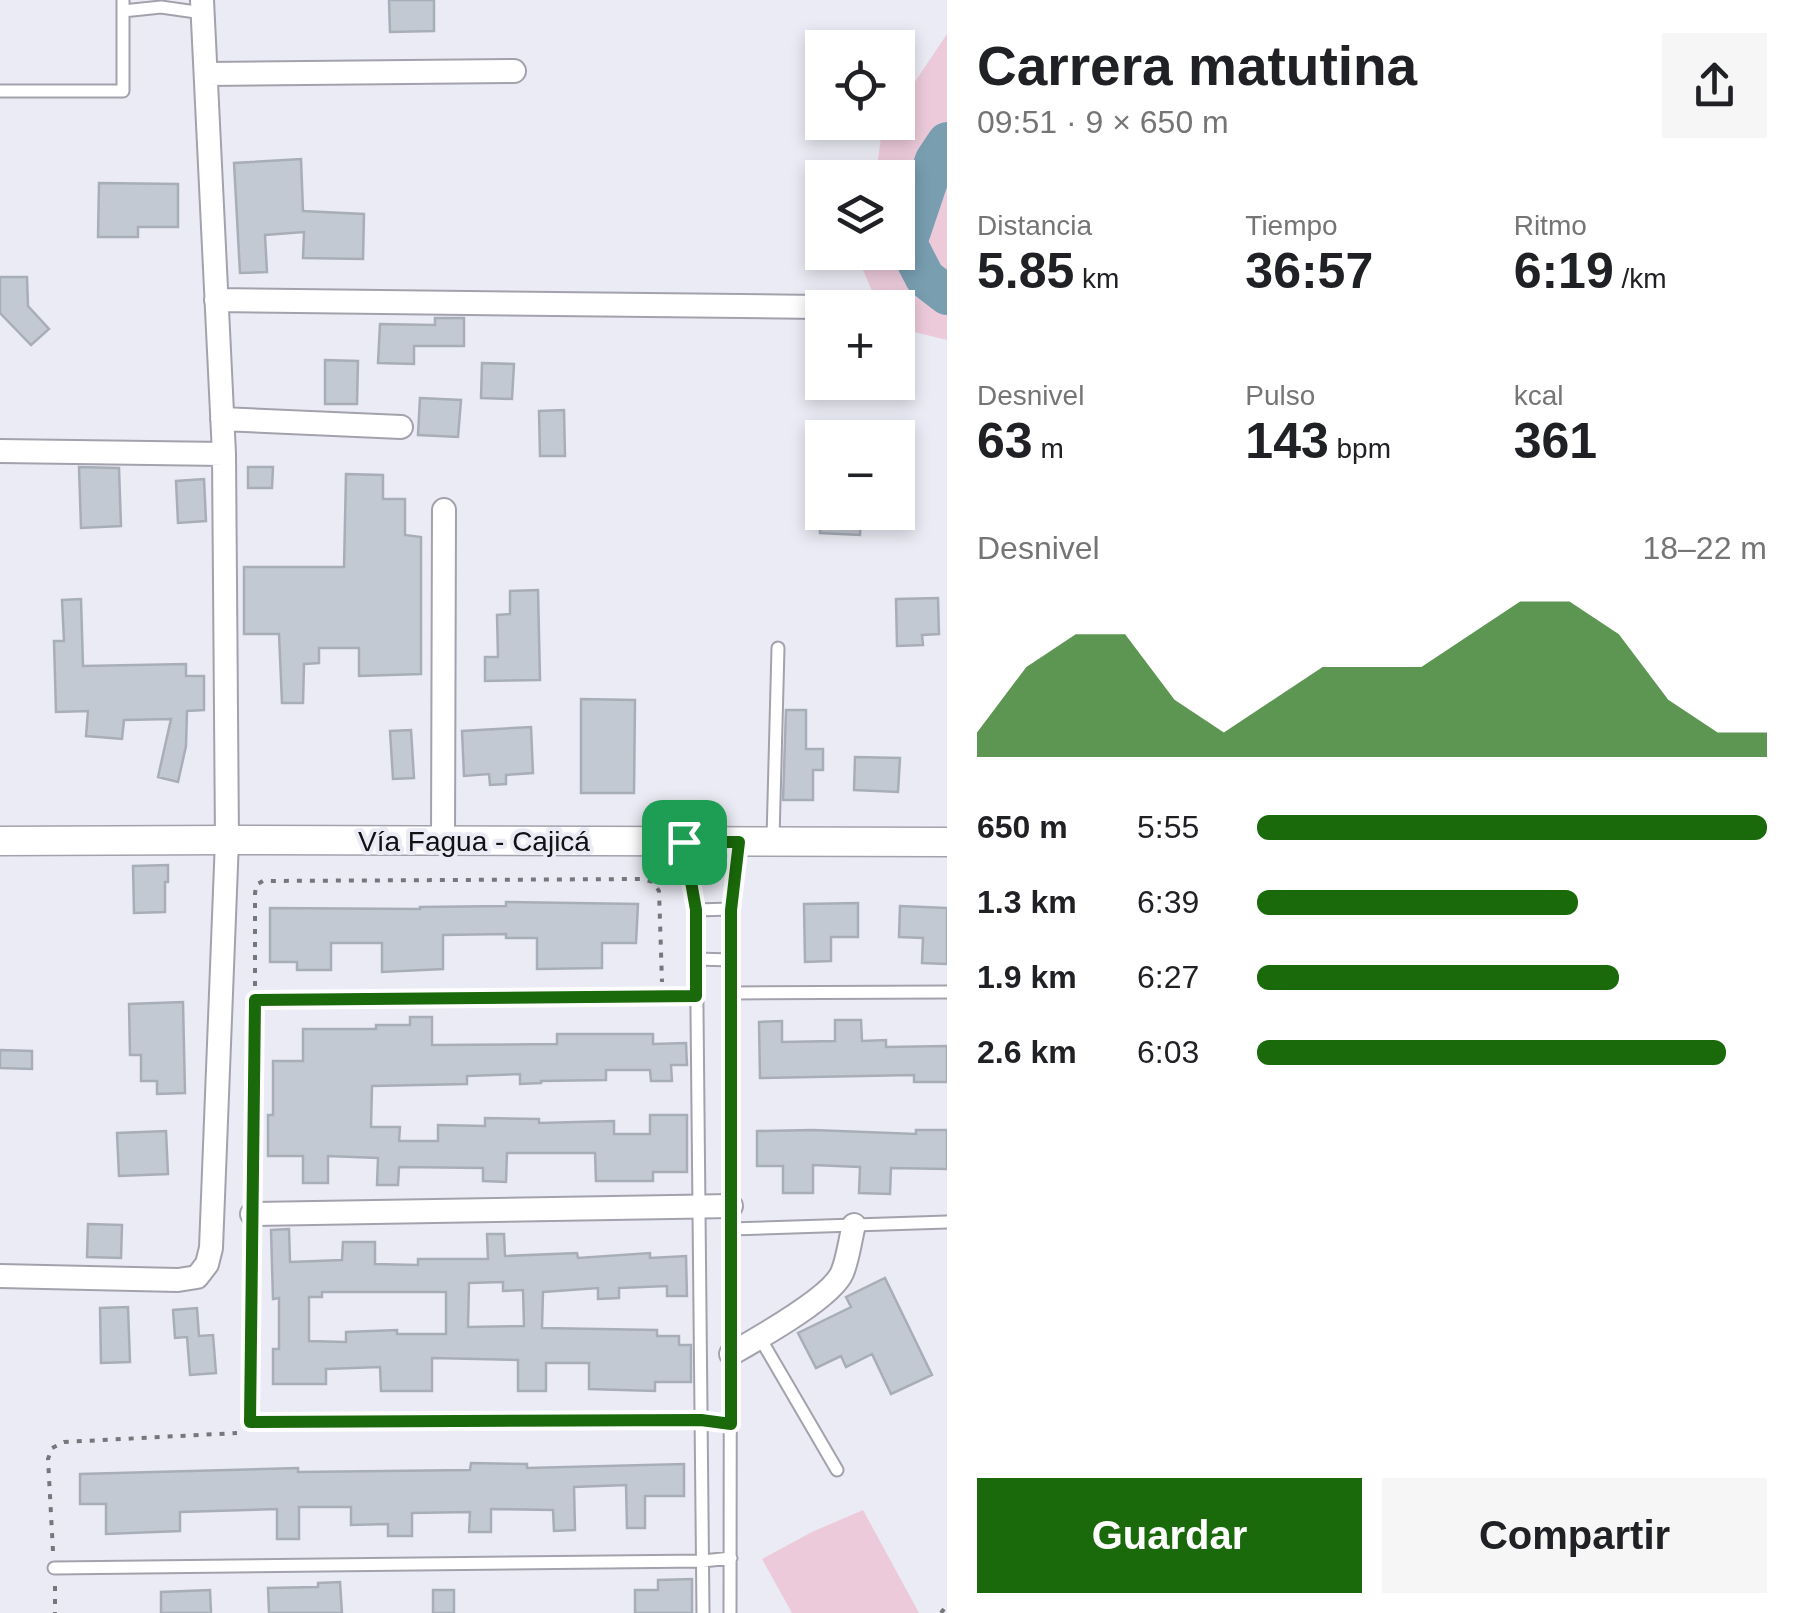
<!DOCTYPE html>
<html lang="es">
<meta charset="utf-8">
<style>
body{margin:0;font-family:Helvetica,sans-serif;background:#f6f6f6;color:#202124;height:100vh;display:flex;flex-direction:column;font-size:38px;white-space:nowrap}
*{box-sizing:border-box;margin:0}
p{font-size:32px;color:#757577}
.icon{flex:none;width:55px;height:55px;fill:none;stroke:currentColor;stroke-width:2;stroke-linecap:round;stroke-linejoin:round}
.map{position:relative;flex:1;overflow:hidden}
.sheet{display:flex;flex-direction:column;background:#fff;width:850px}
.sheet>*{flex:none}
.controls{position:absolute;left:805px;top:30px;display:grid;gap:20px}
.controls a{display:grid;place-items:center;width:110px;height:110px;border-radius:0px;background:#fff;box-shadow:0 5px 15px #0003;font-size:50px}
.pin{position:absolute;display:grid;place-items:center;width:85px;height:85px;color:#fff;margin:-42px;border-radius:20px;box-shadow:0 5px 15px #0006}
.round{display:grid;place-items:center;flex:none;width:105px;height:105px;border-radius:0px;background:#f6f6f6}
.headline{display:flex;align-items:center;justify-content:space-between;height:170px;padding:0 30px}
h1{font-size:55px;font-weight:800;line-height:75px}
.figures{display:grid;grid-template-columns:repeat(3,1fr);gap:15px;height:170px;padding:10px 30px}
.figures div{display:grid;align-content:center}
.figures b{font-size:50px;font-weight:800}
.figures small{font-size:28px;font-weight:400}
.figures p{font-size:28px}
.chart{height:280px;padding:20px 30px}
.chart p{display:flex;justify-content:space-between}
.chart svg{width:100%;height:180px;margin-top:10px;fill:#1a690a;opacity:.7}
.button{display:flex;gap:20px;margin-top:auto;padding:20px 30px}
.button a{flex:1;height:115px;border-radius:0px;background:#1a690a;color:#fff;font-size:40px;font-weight:800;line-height:115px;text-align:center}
.button a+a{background:#f6f6f6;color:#202124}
ul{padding:0 30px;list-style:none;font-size:32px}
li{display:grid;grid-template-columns:160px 120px 1fr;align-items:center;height:75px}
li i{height:25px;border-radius:12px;background:#1a690a}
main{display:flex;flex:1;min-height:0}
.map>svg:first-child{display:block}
</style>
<main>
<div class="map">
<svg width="947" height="1613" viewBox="0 0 947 1613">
<rect width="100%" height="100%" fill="#ebebf5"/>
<!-- green -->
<path fill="#eccada" d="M947,34V340L898,328V308L879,307L863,270L865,253L898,252V178L876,177L882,129L887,123L898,122V107Z
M863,1510L919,1613H792L762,1559L812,1532Z"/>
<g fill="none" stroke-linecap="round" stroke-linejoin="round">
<!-- river -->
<path stroke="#789eb0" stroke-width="40" d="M947,142L935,160L907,243L925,278L947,295"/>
</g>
<!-- building -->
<path fill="#c3c9d2" stroke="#a8aeb7" stroke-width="2.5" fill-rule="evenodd" d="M389,0H434V31L390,32Z
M301,159L303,211L364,214L363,259L303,258L304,232L265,235L267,272L240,273L234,163Z
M99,183L178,184V227H138V237H98Z
M0,277H27L28,306L49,329L31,345L0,313Z
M435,318H464V346H414V364L378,363L380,324L435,325Z
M325,360L358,361L357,404H325Z
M482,363L514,364L512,399L481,398Z
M420,398L461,400L458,437L418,435Z
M564,410L565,456H540L539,411Z
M79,467L119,468L121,526L81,528Z
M248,467H273L272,488H248Z
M346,474L383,475V499H405V535L421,537V674L359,676V648H319V663L304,664L303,703H282L279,634H244V567H344Z
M204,479L206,521L178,523L176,481Z
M821,512H861L860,535L820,533Z
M538,590L540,680L485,681V657H498L497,615L510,614V591Z
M938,598L939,634L922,635L923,645L897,646L896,599Z
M81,599L83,666L186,664V676H204V710L187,711L186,746L178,782L158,777L171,719L124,720L122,739L86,736L88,711L56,712L54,641H64L62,600Z
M581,699L635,700L634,793H581Z
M786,710H806V749H823V770H813V800H783Z
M531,727L533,773L506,775V784L490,785L489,774L464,776L462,731Z
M411,730L414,778L393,779L390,731Z
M855,757L900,758L898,792L854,790Z
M168,865V882H165V912L134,913L133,866Z
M506,902L638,904L636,943H602V968L537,969V938H506V934L443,935V969L382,972V943H331V970H297V962H270V908L420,909V907L506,906Z
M858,903V937H831V961L805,962L804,904Z
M900,906L947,908V964L922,963L923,938L899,937Z
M183,1002L185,1093L157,1094V1081H141V1055H130L129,1004Z
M410,1017H432V1045L557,1044V1034H653V1044L686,1043L687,1065H671L672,1081H651L650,1070H606V1080L541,1081V1083L520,1084V1074L467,1076V1084L372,1086L371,1127H400L399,1141H438V1125L485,1126V1118L539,1119V1123L614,1121V1134H650V1115H687V1172H653V1181H596L595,1153H507L506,1182L483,1181V1168L399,1167L398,1185H377L378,1158L328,1156V1183H303V1156H268V1115H273V1061H303V1029H376V1025H410Z
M835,1020H861L862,1041L886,1040V1047L947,1046V1082H914V1075L760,1078L759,1022L782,1021V1042L835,1041Z
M0,1050L32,1051V1069L0,1068Z
M813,1130L916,1134V1130H947V1169L891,1168L890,1194L859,1193L860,1167L813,1165V1193H783V1166H757V1131Z
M166,1131L168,1174L119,1176L117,1133Z
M88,1224L122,1225L121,1258L87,1257Z
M289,1229L290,1262L342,1260L343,1242H375V1264L418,1265V1259H488L487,1234H504L505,1256L577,1253L578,1258L650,1253V1258L686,1256L687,1296H667V1286L619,1288V1298L598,1299V1288L543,1292L542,1328L657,1330V1336H679V1345H691V1382H655V1391L589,1389V1363H546V1391H518V1360L432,1358V1391H381L380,1367L326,1369V1384H273V1349H279V1298L273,1299L271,1230ZM503,1282V1291L523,1290L524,1326L468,1327L469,1283ZM322,1292H446V1334H397V1330L346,1332V1342L309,1341V1297H322Z
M885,1278L932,1375L891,1394L872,1354L846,1367L841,1356L816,1368L798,1333L851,1307L846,1297Z
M128,1307L130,1362L101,1363L100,1308Z
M197,1308L199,1336L213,1335L216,1373L190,1375L187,1337L175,1338L173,1310Z
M471,1463L527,1464V1468L684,1464V1496H645V1528H627L626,1485L574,1487L575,1530L554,1531L553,1510L491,1509V1532H469L470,1512L412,1513V1536H388V1524L351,1525V1507H299V1539H277V1509L180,1512V1531L106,1534V1504H80V1474L298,1468V1472L470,1470Z
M692,1579V1613H635V1590H658V1580Z
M340,1582L342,1613H269L268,1588L318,1587V1583Z
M210,1590L211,1613H161V1592Z
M433,1590H454V1613H433Z"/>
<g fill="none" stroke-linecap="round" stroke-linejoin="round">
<defs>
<path id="service" d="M123,11L161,7L203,13
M0,91H123V0
M773,839L778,648
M684,843L696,910L703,1613
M696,910L731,909
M696,959L732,960
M732,993L947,992
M255,1001L696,996
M731,1229L947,1222
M760,1338L837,1470
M250,1421L701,1420L731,1424
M54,1568L703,1561L731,1558
M730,1613L731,909L739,843"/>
<path id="minor" d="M207,74L514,71
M216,300L819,307
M222,419L401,427
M0,451L224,454
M443,842L444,510
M252,1214L731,1206
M0,1276L178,1280L197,1277L207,1264L211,1248L227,840L224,454L202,0
M731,1354C757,1339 831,1298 842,1273C848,1259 850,1240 854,1225"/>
<path id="tertiary" d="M0,841L227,840L947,842"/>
</defs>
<!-- service casing -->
<use href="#service" stroke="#a3a2ac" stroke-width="15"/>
<!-- minor casing -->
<use href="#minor" stroke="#a3a2ac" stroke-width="26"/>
<!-- tertiary casing -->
<use href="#tertiary" stroke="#a3a2ac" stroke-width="31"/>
<!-- path -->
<path stroke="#76767c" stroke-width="4" stroke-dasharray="5 8" stroke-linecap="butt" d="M255,986V894L256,885L263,881L641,879L653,882L659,891L662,982
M252,1191L255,1015
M251,1406L252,1235
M53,1551L48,1459L52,1448L64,1442L237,1433
M55,1586V1613
M941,1613L947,1605"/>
<!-- service -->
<use href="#service" stroke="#fff" stroke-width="11"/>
<!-- minor -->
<use href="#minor" stroke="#fff" stroke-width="22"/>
<!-- tertiary -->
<use href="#tertiary" stroke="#fff" stroke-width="28"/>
</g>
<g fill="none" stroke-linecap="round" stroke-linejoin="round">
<defs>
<path id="route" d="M684,842H739L731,910V1424L701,1420L250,1422L255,1000L696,996V910Z"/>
</defs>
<!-- route casing -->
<use href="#route" stroke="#fff" stroke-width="20"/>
<!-- route -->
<use href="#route" stroke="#1a690a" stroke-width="12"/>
</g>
<g text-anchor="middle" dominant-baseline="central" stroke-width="8" stroke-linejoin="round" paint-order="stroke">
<!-- street labels -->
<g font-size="28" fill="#111114" stroke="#ebebf5">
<text x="474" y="841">Vía Fagua - Cajicá</text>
</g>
</g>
</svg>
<div class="controls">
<a><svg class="icon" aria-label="locate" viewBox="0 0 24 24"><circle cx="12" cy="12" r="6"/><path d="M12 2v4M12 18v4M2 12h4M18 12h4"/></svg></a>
<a><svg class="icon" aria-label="layers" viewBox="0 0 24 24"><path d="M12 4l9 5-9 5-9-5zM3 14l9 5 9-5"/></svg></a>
<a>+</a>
<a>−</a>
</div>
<div class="pin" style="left:684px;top:842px;background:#1e9e55"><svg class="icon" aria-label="arrive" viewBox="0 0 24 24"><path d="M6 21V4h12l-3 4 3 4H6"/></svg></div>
</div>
<section class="sheet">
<div class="headline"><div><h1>Carrera matutina</h1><p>09:51 · 9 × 650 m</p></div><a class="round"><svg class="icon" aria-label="share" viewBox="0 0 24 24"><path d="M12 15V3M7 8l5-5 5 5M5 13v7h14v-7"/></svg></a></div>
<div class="figures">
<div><p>Distancia</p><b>5.85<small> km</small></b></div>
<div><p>Tiempo</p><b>36:57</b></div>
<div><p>Ritmo</p><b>6:19<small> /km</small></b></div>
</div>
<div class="figures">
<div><p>Desnivel</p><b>63<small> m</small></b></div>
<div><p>Pulso</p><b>143<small> bpm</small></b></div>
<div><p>kcal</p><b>361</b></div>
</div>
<div class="chart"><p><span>Desnivel</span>18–22 m</p>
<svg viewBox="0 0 160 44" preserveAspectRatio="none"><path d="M0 44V38L10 22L20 14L30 14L40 30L50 38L60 30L70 22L80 22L90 22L100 14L110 6L120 6L130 14L140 30L150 38L160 38V44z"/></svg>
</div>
<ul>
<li><b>650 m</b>5:55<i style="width:100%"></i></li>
<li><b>1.3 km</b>6:39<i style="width:63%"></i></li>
<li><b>1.9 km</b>6:27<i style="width:71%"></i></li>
<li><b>2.6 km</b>6:03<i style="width:92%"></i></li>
</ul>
<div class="button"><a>Guardar</a><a>Compartir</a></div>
</section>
</main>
